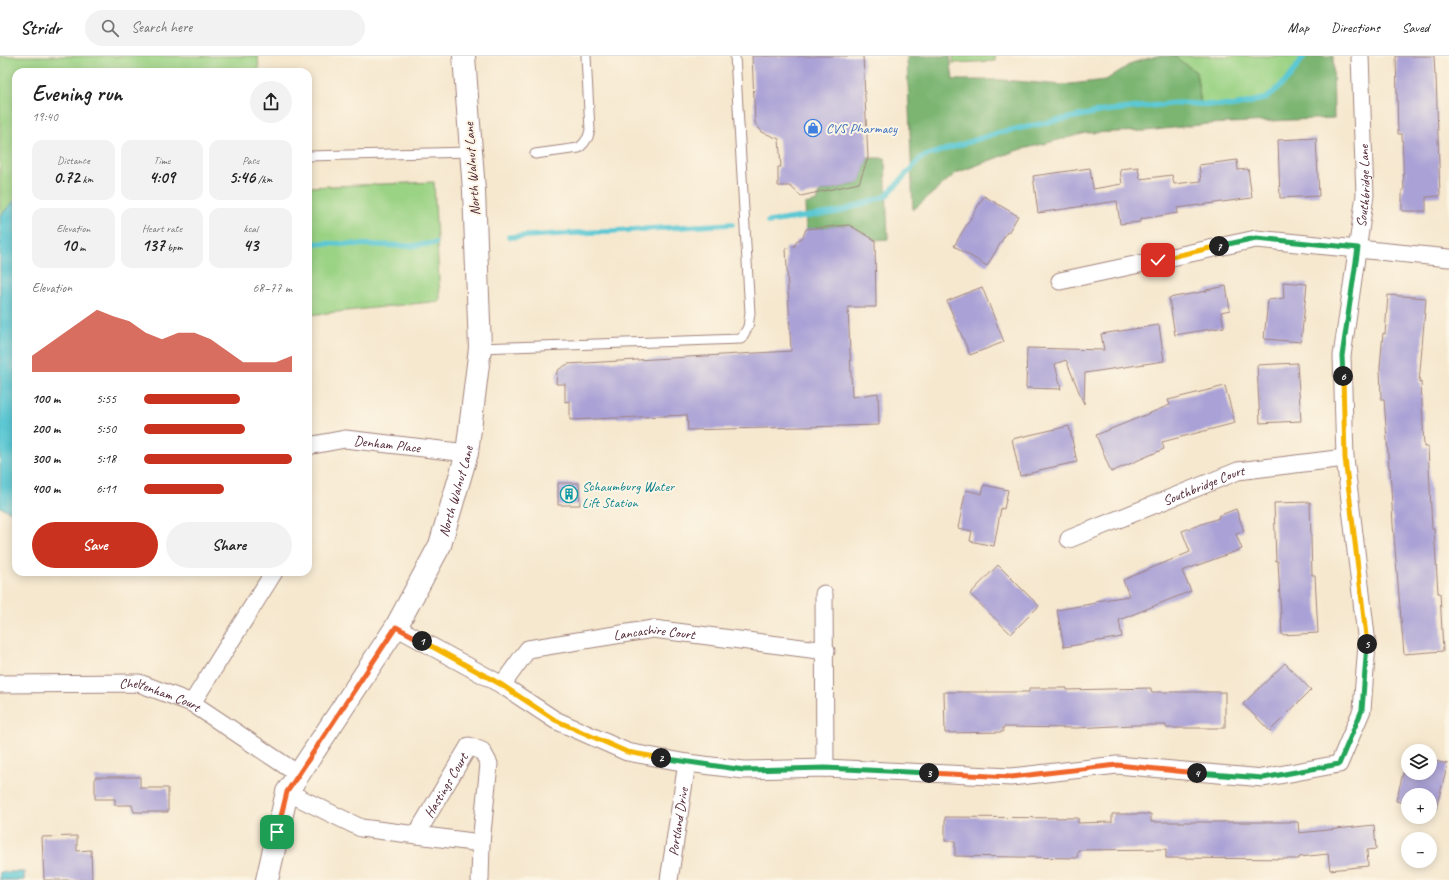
<!DOCTYPE html>
<meta charset="utf-8">
<style>
body{margin:0;font-family:Caveat,sans-serif;background:#f2f2f2;color:#222;height:100vh;display:flex;flex-direction:column;font-size:15px;white-space:nowrap}
*{box-sizing:border-box;margin:0}
p{font-size:13px;color:#767676}
.icon{flex:none;width:22px;height:22px;fill:none;stroke:currentColor;stroke-width:2;stroke-linecap:round;stroke-linejoin:round}
.map{position:relative;flex:1;overflow:hidden}
.panel{position:absolute;left:12px;top:12px;width:300px;height:508px;display:flex;flex-direction:column;background:#fff;border-radius:12px;box-shadow:0 2px 10px #0003}
.panel>*{flex:none}
.fabs{position:absolute;left:1401px;top:688px;display:grid;gap:8px}
.fabs a{display:grid;place-items:center;width:36px;height:36px;border-radius:50%;background:#fff;box-shadow:0 2px 10px #0003;font-size:20px}
.pin{position:absolute;display:grid;place-items:center;width:34px;height:34px;color:#fff;margin:-17px;border-radius:8px;box-shadow:0 2px 6px #0006}
.km{position:absolute;width:20px;height:20px;margin:-10px;border-radius:50%;background:#222;color:#fff;font-size:11px;line-height:20px;text-align:center}
.round{display:grid;place-items:center;flex:none;width:42px;height:42px;border-radius:21px;background:#f2f2f2}
.head{display:flex;align-items:center;justify-content:space-between;height:68px;padding:0 20px}
h1{font-size:22px;font-weight:800;line-height:30px}
.stats{display:grid;grid-template-columns:repeat(3,1fr);gap:6px;height:68px;padding:4px 20px}
.stats div{display:grid;align-content:center;border-radius:10px;background:#f2f2f2;text-align:center}
.stats b{font-size:17px;font-weight:800}
.stats small{font-size:11px;font-weight:400}
.stats p{font-size:11px}
.chart{height:112px;padding:8px 20px}
.chart p{display:flex;justify-content:space-between}
.chart svg{width:100%;height:72px;margin-top:4px;fill:#c8321e;opacity:.7}
.button{display:flex;gap:8px;margin-top:auto;padding:8px 20px}
.button a{flex:1;height:46px;border-radius:24px;background:#c8321e;color:#fff;font-size:16px;font-weight:800;line-height:46px;text-align:center}
.button a+a{background:#f2f2f2;color:#222}
ul{padding:0 20px;list-style:none;font-size:13px}
li{display:grid;grid-template-columns:64px 48px 1fr;align-items:center;height:30px}
li i{height:10px;border-radius:5px;background:#c8321e}
header{display:flex;align-items:center;gap:24px;box-sizing:border-box;height:56px;padding:0 20px;background:#fff;border-bottom:1px solid #e0e0e0}
header strong{font-size:19px}
nav{display:flex;gap:22px;margin-inline-start:auto;font-size:14px}
.search{width:280px;height:36px;background:#f2f2f2;display:flex;align-items:center;gap:10px;box-sizing:border-box;padding:0 14px;border-radius:22px;color:#767676;font-size:15px}
.map>svg:first-child{display:block}
</style>
<header>
<strong>Stridr</strong>
<div class="search"><svg class="icon" aria-label="search" viewBox="0 0 24 24"><circle cx="10" cy="10" r="6"/><path d="M15 15l6 6"/></svg>Search here</div>
<nav><a>Map</a><a>Directions</a><a>Saved</a></nav>
</header>
<div class="map">
<svg width="1449" height="824" viewBox="0 0 1449 824">
<rect width="100%" height="100%" fill="#fcf5e5"/>
<filter id="ink" filterUnits="userSpaceOnUse"><feTurbulence type="fractalNoise" baseFrequency=".025" numOctaves="2"/><feDisplacementMap in="SourceGraphic" scale="8" xChannelSelector="R" yChannelSelector="G"/><feConvolveMatrix kernelMatrix="1 2 1 2 8 2 1 2 1" color-interpolation-filters="sRGB"/></filter>
<filter id="wash" filterUnits="userSpaceOnUse"><feTurbulence type="fractalNoise" baseFrequency=".012" numOctaves="4" result="noise"/><feDisplacementMap in="SourceGraphic" scale="16" xChannelSelector="R" yChannelSelector="G"/><feGaussianBlur stdDeviation="0.9" result="paint"/><feColorMatrix in="noise" values="0 0 0 0 0 0 0 0 0 0 0 0 0 0 0 0 0 1.4 0 .05"/><feComposite in="paint" operator="in"/></filter>
<g filter="url(#wash)">
<rect width="100%" height="100%" fill="#f6e8cf"/>
<!-- green -->
<path fill="#9bd385" stroke="#727958" d="M0,0H258L259,16H16V143L0,160Z
M953,0H995V5L953,7Z
M1174,0H1304L1290,21L1267,42L1235,50L1201,48L1196,16Z
M434,126L440,245L308,259V131Z"/>
<!-- forest -->
<path fill="#7cb572" stroke="#636a4e" d="M907,0H950L953,24H1002L1062,29L1106,24L1132,7L1157,0H1174L1196,16L1201,48L1235,50L1267,42L1290,21L1304,0H1333L1334,62L1208,68L1146,75L1086,77L1015,95L956,117L913,154Z
M868,102H885L888,183L875,184L849,169L806,173L805,148L817,145L820,136L859,127Z"/>
<!-- water -->
<path fill="#5cc8d4" stroke="#537480" d="M16,143V458L0,451V160Z
M0,816H24V824H0Z"/>
<g fill="none" stroke-linecap="round" stroke-linejoin="round">
<!-- stream -->
<path stroke="#5cc8d4" stroke-width="5.5" d="M768,166L838,156L886,140L922,101L997,77L1103,55L1178,47L1235,50L1267,42L1290,21L1304,0
M509,181L732,168
M308,187L412,190L435,187"/>
</g>
<g id="blocks">
<!-- building -->
<path fill="#aaa2d6" d="M752,0H863L868,102L859,127L801,140L790,130H778V111H781L779,83L762,76L755,67Z
M1396,0H1434L1435,19H1436L1440,140L1426,141V155H1402V134H1404L1402,78H1398Z
M1316,82L1319,140L1280,142L1278,84Z
M1237,104L1238,114L1248,113L1252,142L1177,152L1178,157L1140,163V166L1120,168L1117,145L1038,157L1033,120L1090,112L1093,133L1122,128L1120,113L1138,111L1140,123L1172,119L1174,128L1201,125L1199,109Z
M984,140L1018,160L1008,177L1007,176L987,210L954,190Z
M849,169L875,184L876,251H848L852,341L878,337L879,369L688,374L687,359L570,364V345L565,346V328H556L557,315L561,312L568,308L791,295L786,192L794,191L797,185L803,181L806,173Z
M1283,226L1307,228L1301,286L1264,283L1268,244L1284,242Z
M1226,230L1230,254L1221,256L1224,271L1175,279L1169,242L1207,235L1206,234Z
M982,231L1004,286L970,299L947,245Z
M1388,239L1426,242L1419,327L1421,326L1424,391H1428L1432,473H1434L1438,537H1440L1443,595L1404,598L1393,469L1390,412H1389L1384,343H1381L1380,311L1383,277L1385,278Z
M1159,269L1164,305L1085,317L1084,348L1066,304L1055,308L1061,333L1026,332L1027,292L1104,294L1101,278Z
M1297,307L1301,365L1260,367L1257,309Z
M1225,330L1235,367L1162,386L1164,393L1111,416L1096,379L1170,349L1168,344Z
M1069,370L1077,406L1039,414V415L1020,420L1012,383Z
M558,427H579L580,449H558Z
M984,429L1008,434L1004,453L1001,452L994,490L970,485L972,475L958,472L966,434L982,438Z
M1310,446L1312,519H1315L1318,577L1282,579L1278,505H1276L1274,447Z
M1236,453L1244,475L1236,478L1242,493L1182,515L1191,535L1119,564L1122,581L1064,591L1057,554L1096,547V545L1129,540L1123,524L1190,496L1182,475L1219,462L1218,460Z
M998,509L1039,550L1011,578L970,538Z
M1285,607L1311,634L1270,675L1243,648Z
M1029,632H1067V634L1151,632V636H1225V672H1166V669H1133L1077,672L1003,671V676L945,677L944,636H1029Z
M1430,704L1448,708L1435,756L1430,754V739H1408V748L1396,745L1403,717H1405L1408,707V717H1430Z
M95,721H140V732H168V756H134L132,749H115V743H95Z
M1112,758H1151V766H1298L1299,777L1374,769L1376,793L1367,794L1368,810L1330,814L1328,798L1299,801V803L1166,802V793L1078,794L1077,802L955,800V785H945V761L1078,762V767L1112,766Z
M77,780V795L91,794L92,824H44L42,781Z"/>
</g>
</g>
<g filter="url(#ink)">
<use href="#blocks" fill-opacity="0" stroke="#a0847d" stroke-width="1"/>
<g fill="none" stroke-linecap="round" stroke-linejoin="round">
<defs>
<path id="lane" d="M535,98L579,92L584,87L588,81L590,74L586,0
M308,100L471,96
M480,292L741,283L748,271L750,257L735,0"/>
<g id="street">
<path d="M1060,225L1256,183L1449,202"/>
<path id="s1" d="M308,390L345,383L467,397"/>
<path id="s2" d="M1069,483L1238,415L1345,402"/>
<path d="M824,538L825,712"/>
<path id="s3" d="M396,571L502,629L555,664L627,696L687,707L744,714L825,712L1011,721L1117,709L1263,722L1339,708L1362,654L1367,588L1345,402L1342,300L1365,139L1360,0"/>
<path id="s4" d="M0,628L139,627L192,647L298,718"/>
<path id="s5" d="M502,629L528,593L653,573L826,595"/>
<path d="M192,647L274,516"/>
<path d="M287,736L361,772L481,787"/>
<path id="s6" d="M416,779L469,690L482,695L489,708L481,787L480,824"/>
<path id="s7" d="M669,824L687,707"/>
</g>
<g id="secondary">
<path id="s8" d="M267,824L287,736L396,571L440,489L467,397L480,292L474,135L464,0"/>
</g>
</defs>
<!-- lane casing -->
<use href="#lane" stroke="#a0847d" stroke-width="11"/>
<!-- street casing -->
<use href="#street" stroke="#a0847d" stroke-width="19"/>
<!-- secondary casing -->
<use href="#secondary" stroke="#a0847d" stroke-width="24"/>
<!-- lane -->
<use href="#lane" stroke="#fff" stroke-width="9"/>
<!-- street -->
<use href="#street" stroke="#fff" stroke-width="17"/>
<!-- secondary -->
<use href="#secondary" stroke="#fff" stroke-width="22"/>
</g>
</g>
<g fill="none" stroke-linecap="round" stroke-linejoin="round" filter="url(#ink)">
<defs>
<path id="split-1" d="M277,776L287,736L396,571L422,585"/>
<path id="split-2" d="M422,585L502,629L555,664L627,696L661,702"/>
<path id="split-3" d="M661,702L744,714L825,712L929,717"/>
<path id="split-4" d="M929,717L1011,721L1117,709L1197,717"/>
<path id="split-5" d="M1197,717L1263,722L1339,708L1362,654L1367,588"/>
<path id="split-6" d="M1343,320L1345,402L1367,588"/>
<path id="split-7" d="M1219,190L1256,182L1358,192L1342,300L1343,320"/>
<path id="split-8" d="M1158,204L1219,190"/>
</defs>
<!-- split-1 casing -->
<use href="#split-1" stroke="#fff" stroke-width="8"/>
<!-- split-2 casing -->
<use href="#split-2" stroke="#fff" stroke-width="8"/>
<!-- split-3 casing -->
<use href="#split-3" stroke="#fff" stroke-width="8"/>
<!-- split-4 casing -->
<use href="#split-4" stroke="#fff" stroke-width="8"/>
<!-- split-5 casing -->
<use href="#split-5" stroke="#fff" stroke-width="8"/>
<!-- split-6 casing -->
<use href="#split-6" stroke="#fff" stroke-width="8"/>
<!-- split-7 casing -->
<use href="#split-7" stroke="#fff" stroke-width="8"/>
<!-- split-8 casing -->
<use href="#split-8" stroke="#fff" stroke-width="8"/>
<!-- split-1 -->
<use href="#split-1" stroke="#f0652b" stroke-width="5"/>
<!-- split-2 -->
<use href="#split-2" stroke="#f5b400" stroke-width="5"/>
<!-- split-3 -->
<use href="#split-3" stroke="#22a559" stroke-width="5"/>
<!-- split-4 -->
<use href="#split-4" stroke="#f0652b" stroke-width="5"/>
<!-- split-5 -->
<use href="#split-5" stroke="#22a559" stroke-width="5"/>
<!-- split-6 -->
<use href="#split-6" stroke="#f5b400" stroke-width="5"/>
<!-- split-7 -->
<use href="#split-7" stroke="#22a559" stroke-width="5"/>
<!-- split-8 -->
<use href="#split-8" stroke="#f5b400" stroke-width="5"/>
</g>
<!-- icons -->
<defs>
<symbol id="shop-ring" viewBox="-11 -11 22 22"><circle r="9.5" fill="#fcf5e5" stroke="#3f7fe0" stroke-width="1.5"/><path d="M-5-2.5h2.3a2.7 3.5 0 0 1 5.4 0H5L5.5 6h-11ZM-1.5-2.5h3a1.5 2.3 0 0 0-3 0Z" fill="#3f7fe0"/></symbol>
<symbol id="building-ring" viewBox="-11 -11 22 22"><circle r="9.5" fill="#fcf5e5" stroke="#0f9aa8" stroke-width="1.5"/><path d="M-4-6H4V6H1V3H-1V6H-4ZM-2.5-4.3h1.7v1.8h-1.7ZM.8-4.3h1.7v1.8H.8ZM-2.5-1h1.7V.8h-1.7ZM.8-1h1.7V.8H.8Z" fill="#0f9aa8"/></symbol>
</defs>
<g fill-rule="evenodd">
<use href="#shop-ring" x="803" y="62" width="20" height="20"/>
<use href="#building-ring" x="559" y="428" width="20" height="20"/>
</g>
<g text-anchor="middle" dominant-baseline="central" stroke-width="4" stroke-linejoin="round" paint-order="stroke">
<!-- shop labels -->
<g font-size="14" fill="#366cbe" stroke="#fcf5e5" text-anchor="start">
<text x="826" y="72">CVS Pharmacy</text>
</g>
<!-- street labels -->
<g font-size="14" fill="#4a1f2b" stroke="#fcf5e5">
<text transform="translate(472 113) rotate(-94)">North Walnut Lane</text>
<text stroke="none"><textPath href="#s3" startOffset="1565">Southbridge Lane</textPath></text>
<text stroke="none"><textPath href="#s1" startOffset="80">Denham Place</textPath></text>
<text stroke="none"><textPath href="#s2" startOffset="145">Southbridge Court</textPath></text>
<text stroke="none"><textPath href="#s8" startOffset="437">North Walnut Lane</textPath></text>
<text stroke="none"><textPath href="#s5" startOffset="172">Lancashire Court</textPath></text>
<text stroke="none"><textPath href="#s4" startOffset="162">Cheltenham Court</textPath></text>
<text stroke="none"><textPath href="#s6" startOffset="58">Hastings Court</textPath></text>
<text stroke="none"><textPath href="#s7" startOffset="59">Portland Drive</textPath></text>
</g>
<!-- culture labels -->
<g font-size="14" fill="#0d838f" stroke="#fcf5e5" text-anchor="start">
<text x="582" y="430">Schaumburg Water<tspan x="582" dy="16">Lift Station</tspan></text>
</g>
</g>
</svg>
<div class="fabs">
<a><svg class="icon" aria-label="layers" viewBox="0 0 24 24"><path d="M12 4l9 5-9 5-9-5zM3 14l9 5 9-5"/></svg></a>
<a>+</a>
<a>−</a>
</div>
<div class="pin" style="left:277px;top:776px;background:#1e9e55"><svg class="icon" aria-label="arrive" viewBox="0 0 24 24"><path d="M6 21V4h12l-3 4 3 4H6"/></svg></div>
<div class="pin" style="left:1158px;top:204px;background:#d93025"><svg class="icon" aria-label="check" viewBox="0 0 24 24"><path d="M5 12l5 5 9-10"/></svg></div>
<b class="km" style="left:422px;top:585px">1</b>
<b class="km" style="left:661px;top:702px">2</b>
<b class="km" style="left:929px;top:717px">3</b>
<b class="km" style="left:1197px;top:717px">4</b>
<b class="km" style="left:1367px;top:588px">5</b>
<b class="km" style="left:1343px;top:320px">6</b>
<b class="km" style="left:1219px;top:190px">7</b>
<section class="panel">
<div class="head"><div><h1>Evening run</h1><p>19:40</p></div><a class="round"><svg class="icon" aria-label="share" viewBox="0 0 24 24"><path d="M12 15V3M7 8l5-5 5 5M5 13v7h14v-7"/></svg></a></div>
<div class="stats">
<div><p>Distance</p><b>0.72<small> km</small></b></div>
<div><p>Time</p><b>4:09</b></div>
<div><p>Pace</p><b>5:46<small> /km</small></b></div>
</div>
<div class="stats">
<div><p>Elevation</p><b>10<small> m</small></b></div>
<div><p>Heart rate</p><b>137<small> bpm</small></b></div>
<div><p>kcal</p><b>43</b></div>
</div>
<div class="chart"><p><span>Elevation</span>68–77 m</p>
<svg viewBox="0 0 160 44" preserveAspectRatio="none"><path d="M0 44V34L10 27L20 20L30 13L40 6L50 10L60 13L70 20L80 24L90 20L100 20L110 24L120 31L130 38L140 38L150 38L160 34V44z"/></svg>
</div>
<ul>
<li><b>100 m</b>5:55<i style="width:65%"></i></li>
<li><b>200 m</b>5:50<i style="width:68%"></i></li>
<li><b>300 m</b>5:18<i style="width:100%"></i></li>
<li><b>400 m</b>6:11<i style="width:54%"></i></li>
</ul>
<div class="button"><a>Save</a><a>Share</a></div>
</section>
</div>
